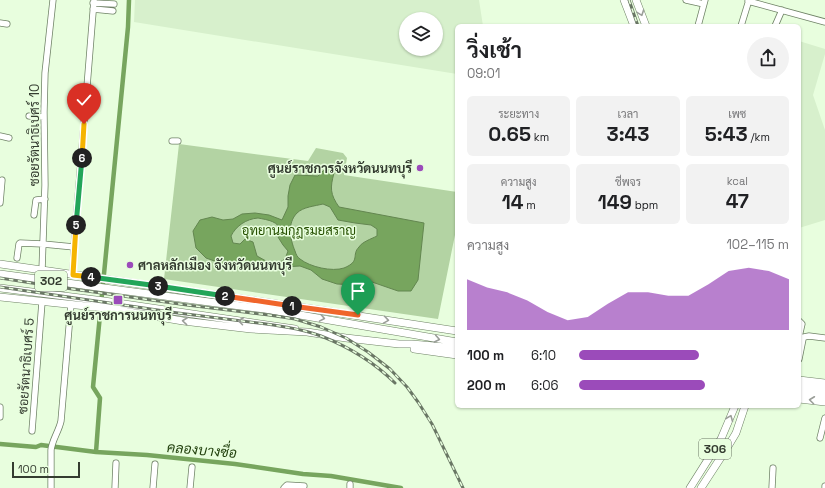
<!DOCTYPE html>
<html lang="th">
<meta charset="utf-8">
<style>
body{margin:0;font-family:"Space Grotesk",Sarabun,sans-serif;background:#f2f2f2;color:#202124;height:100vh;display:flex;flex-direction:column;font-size:15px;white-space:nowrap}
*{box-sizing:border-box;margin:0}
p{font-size:13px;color:#757577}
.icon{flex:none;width:22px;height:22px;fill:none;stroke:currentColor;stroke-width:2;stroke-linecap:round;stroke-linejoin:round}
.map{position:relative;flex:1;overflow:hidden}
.sheet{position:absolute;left:455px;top:24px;width:346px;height:384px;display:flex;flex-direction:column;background:#fff;border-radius:6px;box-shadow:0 1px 3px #0004}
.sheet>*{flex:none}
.fabs{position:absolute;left:399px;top:12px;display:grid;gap:8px}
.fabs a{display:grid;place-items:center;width:44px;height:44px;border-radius:50%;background:#fff;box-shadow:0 1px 3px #0004;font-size:20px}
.scale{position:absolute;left:12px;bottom:10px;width:68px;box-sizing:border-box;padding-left:4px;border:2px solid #343c30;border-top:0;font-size:11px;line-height:14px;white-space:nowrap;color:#343c30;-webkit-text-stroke:3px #e8fede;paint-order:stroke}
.pin{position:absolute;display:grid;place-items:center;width:34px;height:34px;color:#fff;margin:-41px -17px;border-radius:50% 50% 50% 0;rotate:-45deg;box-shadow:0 0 4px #0007}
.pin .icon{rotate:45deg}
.km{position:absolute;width:20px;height:20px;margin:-10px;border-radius:50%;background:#222;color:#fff;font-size:11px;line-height:20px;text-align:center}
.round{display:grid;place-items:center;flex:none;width:42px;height:42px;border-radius:21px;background:#f2f2f2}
.headline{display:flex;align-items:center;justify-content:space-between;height:68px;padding:0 12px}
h1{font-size:22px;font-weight:700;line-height:30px}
.stats{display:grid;grid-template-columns:repeat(3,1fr);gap:6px;height:68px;padding:4px 12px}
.stats div{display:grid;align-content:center;border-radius:6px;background:#f2f2f2;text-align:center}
.stats b{font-size:20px;font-weight:700}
.stats small{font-size:11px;font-weight:400}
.stats p{font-size:11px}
.chart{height:112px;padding:8px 12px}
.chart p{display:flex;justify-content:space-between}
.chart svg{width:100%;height:72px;margin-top:4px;fill:#9b4bba;opacity:.7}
ul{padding:0 12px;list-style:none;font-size:13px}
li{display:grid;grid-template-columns:64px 48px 1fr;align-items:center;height:30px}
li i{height:10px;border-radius:5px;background:#9b4bba}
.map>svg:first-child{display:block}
</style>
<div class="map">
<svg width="825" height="488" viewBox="0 0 825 488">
<rect width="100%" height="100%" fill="#e8fede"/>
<!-- built -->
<path fill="#d7f0cc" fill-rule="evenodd" d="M135,0H479L483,26H457V74L134,22ZM406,19H436V49H406Z
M799,41L825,49V54L813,95L825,130V220L799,228Z"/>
<!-- green -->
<path fill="#b3d3a3" d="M179,144L308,161L316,148L343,153L347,158L344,175L457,192V225L438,319L164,279Z"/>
<!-- water -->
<path fill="#77a55e" stroke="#638650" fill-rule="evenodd" d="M329,167L334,173C330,188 330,194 339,207L424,223L418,280L411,291H398L372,282L358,285L337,284L322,279L311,270L300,266L282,267L273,270L263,267L254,262L240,264H223L206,258L196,248L193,231L200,220L212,217L223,220L233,219L242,214L255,213L269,215L282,220L288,207V196L290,185L295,175L318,176L323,171ZM323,204L330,207L338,220L355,223L371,225L377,229V236C371,239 362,242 359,247C351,255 361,261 344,268C332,272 310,267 300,259C297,257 296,254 295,251C290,239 287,223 297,213C303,207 315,206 323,204ZM258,218C268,220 279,221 281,232L278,237L283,245L288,251L285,259L277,264L266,261L257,256L253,242L245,239L240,244L233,243L231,236C236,226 246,219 258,218Z"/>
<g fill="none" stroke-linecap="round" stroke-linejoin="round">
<!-- canal -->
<path stroke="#77a55e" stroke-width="4.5" d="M0,444L36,447L41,445L96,452L147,455L235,464L303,474L331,476L401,488
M96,452L100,398L93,387L128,27L129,0"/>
<defs>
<path id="minor" d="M686,0L704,4
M748,1L825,22
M93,3L114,4
M93,9L113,11
M0,23L7,24
M698,26L705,0
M741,26L749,0
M775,26L782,10
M29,116L44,117
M0,136L9,138
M172,141H178
M0,203L2,180
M34,215L36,200L45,199
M17,258L19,244L20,243L43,244L74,247
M42,270L45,185L44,112L45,73L53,0
M73,275L74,247L94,0
M799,321L802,324L799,337
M799,359L803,339L804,337L809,336L825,338
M0,407V417
M32,431L42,302
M820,438L825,418
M51,488V450C52,440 59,431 61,421L71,304
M115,488L116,463
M153,488L155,464
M190,488L192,467
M284,488L287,485L304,486
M350,488V484
M772,488L773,468
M825,488V486"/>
<path id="major" d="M624,0L634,26
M636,0L646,26
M0,264L320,310L457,331
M0,274L209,302L265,309L457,342
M0,288L104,301L295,329
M0,297L105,308L183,321L251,329L307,332L346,338L399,344H412L457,348
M414,349L457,355
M799,380L825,383
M799,386L825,389
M799,392L825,395
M799,399L825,402
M690,488L721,439L735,406
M701,488L727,448L736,433L745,406"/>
</defs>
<!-- minor casing -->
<use href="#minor" stroke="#6f8266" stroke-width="7"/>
<!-- major casing -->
<use href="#major" stroke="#6f8266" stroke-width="8"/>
<!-- minor -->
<use href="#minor" stroke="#fff" stroke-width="5.5"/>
<!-- major -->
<use href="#major" stroke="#fff" stroke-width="7"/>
<defs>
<path id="rail" d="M629,0L638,26
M0,278L51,286L187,305L269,315L295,319L321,327L346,338L368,352L390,369L407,387L418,402L432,424L463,488
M0,287C59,296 118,304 178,313C202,316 226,319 250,322C274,325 299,328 321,336C349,347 374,362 395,383"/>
</defs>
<!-- rail casing -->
<use href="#rail" stroke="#6a7765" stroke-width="3"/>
<!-- rail -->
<use href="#rail" stroke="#e8fede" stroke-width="1.5" stroke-dasharray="4.5" stroke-linecap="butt"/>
</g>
<!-- one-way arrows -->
<defs><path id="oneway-chevron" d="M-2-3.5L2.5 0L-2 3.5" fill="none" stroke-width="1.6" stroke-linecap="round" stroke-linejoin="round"/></defs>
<g stroke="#9a9e98">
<use href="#oneway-chevron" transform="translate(641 13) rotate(70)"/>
<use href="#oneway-chevron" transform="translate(322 318) rotate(10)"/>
<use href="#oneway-chevron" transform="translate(386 320) rotate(9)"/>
<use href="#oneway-chevron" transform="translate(185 321) rotate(-174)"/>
<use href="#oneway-chevron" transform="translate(241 321) rotate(-172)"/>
<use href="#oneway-chevron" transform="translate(437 339) rotate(11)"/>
<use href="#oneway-chevron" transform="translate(812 400) rotate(-173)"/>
<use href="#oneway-chevron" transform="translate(730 418) rotate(-68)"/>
</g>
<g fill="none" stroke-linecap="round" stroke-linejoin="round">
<defs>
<path id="split-1" d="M292,306L358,315"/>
<path id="split-2" d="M225,296L292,306"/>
<path id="split-3" d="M158,286L225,296"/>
<path id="split-4" d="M91,277L158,286"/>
<path id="split-5" d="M76,225L73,275L91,277"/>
<path id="split-6" d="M76,225L82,158"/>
<path id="split-7" d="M82,158L84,124"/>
</defs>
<!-- split-1 casing -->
<use href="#split-1" stroke="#fff" stroke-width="8"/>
<!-- split-2 casing -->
<use href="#split-2" stroke="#fff" stroke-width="8"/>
<!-- split-3 casing -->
<use href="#split-3" stroke="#fff" stroke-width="8"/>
<!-- split-4 casing -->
<use href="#split-4" stroke="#fff" stroke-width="8"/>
<!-- split-5 casing -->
<use href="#split-5" stroke="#fff" stroke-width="8"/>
<!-- split-6 casing -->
<use href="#split-6" stroke="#fff" stroke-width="8"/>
<!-- split-7 casing -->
<use href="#split-7" stroke="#fff" stroke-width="8"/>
<!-- split-1 -->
<use href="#split-1" stroke="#f0652b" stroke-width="5"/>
<!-- split-2 -->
<use href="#split-2" stroke="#f0652b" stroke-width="5"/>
<!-- split-3 -->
<use href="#split-3" stroke="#22a559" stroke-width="5"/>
<!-- split-4 -->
<use href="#split-4" stroke="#22a559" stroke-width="5"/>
<!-- split-5 -->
<use href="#split-5" stroke="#f5b400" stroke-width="5"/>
<!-- split-6 -->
<use href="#split-6" stroke="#22a559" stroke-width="5"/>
<!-- split-7 -->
<use href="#split-7" stroke="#f5b400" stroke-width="5"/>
</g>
<!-- markers -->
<g fill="#9b4bba" stroke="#e8fede" stroke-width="1.5">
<circle cx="420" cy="168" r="4"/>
<circle cx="130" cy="265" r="4"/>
<rect x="113" y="295" width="10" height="10" rx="2"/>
</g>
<g text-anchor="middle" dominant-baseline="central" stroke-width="3" stroke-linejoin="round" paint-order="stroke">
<!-- shield labels -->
<g fill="#e8fede" stroke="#6a7664" stroke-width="1">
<rect x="35" y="271" width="32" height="20" rx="3"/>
<rect x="699" y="439" width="32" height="20" rx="3"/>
</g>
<g font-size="12" font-weight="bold" fill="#343c30">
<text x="51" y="281">302</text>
<text x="715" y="449">306</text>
</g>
<!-- street labels -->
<g font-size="13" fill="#343c30" stroke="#e8fede">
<text transform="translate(34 135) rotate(-90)">ซอยรัตนาธิเบศร์ 10</text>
<text transform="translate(26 366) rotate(-86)">ซอยรัตนาธิเบศร์ 5</text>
</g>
<!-- poi labels -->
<g font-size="13" font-weight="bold" fill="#343c30" stroke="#e8fede" text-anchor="end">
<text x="412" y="168">ศูนย์ราชการจังหวัดนนทบุรี</text>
<text x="138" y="265" text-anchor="start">ศาลหลักเมือง จังหวัดนนทบุรี</text>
<text x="118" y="315" text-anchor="middle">ศูนย์ราชการนนทบุรี</text>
</g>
<!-- park labels -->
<g font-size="13" fill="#275102" stroke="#e8fede">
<text x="299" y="230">อุทยานมกุฎรมยสราญ</text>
</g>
<!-- water labels -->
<g font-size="14" font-style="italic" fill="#1f3e0b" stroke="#e8fede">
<text transform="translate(202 450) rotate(5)">คลองบางซื่อ</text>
</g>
</g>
</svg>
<div class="fabs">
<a><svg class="icon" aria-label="layers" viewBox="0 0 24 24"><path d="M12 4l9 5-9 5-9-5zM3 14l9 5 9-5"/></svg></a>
</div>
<div class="scale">100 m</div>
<div class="pin" style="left:358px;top:315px;background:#1e9e55"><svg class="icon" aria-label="arrive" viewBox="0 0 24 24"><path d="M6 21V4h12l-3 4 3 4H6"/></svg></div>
<div class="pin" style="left:84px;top:124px;background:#d93025"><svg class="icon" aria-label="check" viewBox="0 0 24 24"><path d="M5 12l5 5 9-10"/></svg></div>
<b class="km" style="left:292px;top:306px">1</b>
<b class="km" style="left:225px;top:296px">2</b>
<b class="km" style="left:158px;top:286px">3</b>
<b class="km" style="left:91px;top:277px">4</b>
<b class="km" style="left:76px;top:225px">5</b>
<b class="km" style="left:82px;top:158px">6</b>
<section class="sheet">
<div class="headline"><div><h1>วิ่งเช้า</h1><p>09:01</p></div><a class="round"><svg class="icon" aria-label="share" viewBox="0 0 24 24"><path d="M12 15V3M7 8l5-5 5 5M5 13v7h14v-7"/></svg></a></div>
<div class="stats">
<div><p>ระยะทาง</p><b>0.65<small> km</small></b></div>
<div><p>เวลา</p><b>3:43</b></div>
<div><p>เพซ</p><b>5:43<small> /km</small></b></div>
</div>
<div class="stats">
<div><p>ความสูง</p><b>14<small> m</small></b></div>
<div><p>ชีพจร</p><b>149<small> bpm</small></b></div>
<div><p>kcal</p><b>47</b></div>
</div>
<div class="chart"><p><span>ความสูง</span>102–115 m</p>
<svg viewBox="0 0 160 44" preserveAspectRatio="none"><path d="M0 44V13L10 18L20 21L30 26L40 33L50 38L60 36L70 28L80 21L90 21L100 23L110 23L120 16L130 8L140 6L150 8L160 13V44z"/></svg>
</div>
<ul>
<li><b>100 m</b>6:10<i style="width:57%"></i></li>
<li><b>200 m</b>6:06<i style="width:60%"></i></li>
</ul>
</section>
</div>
